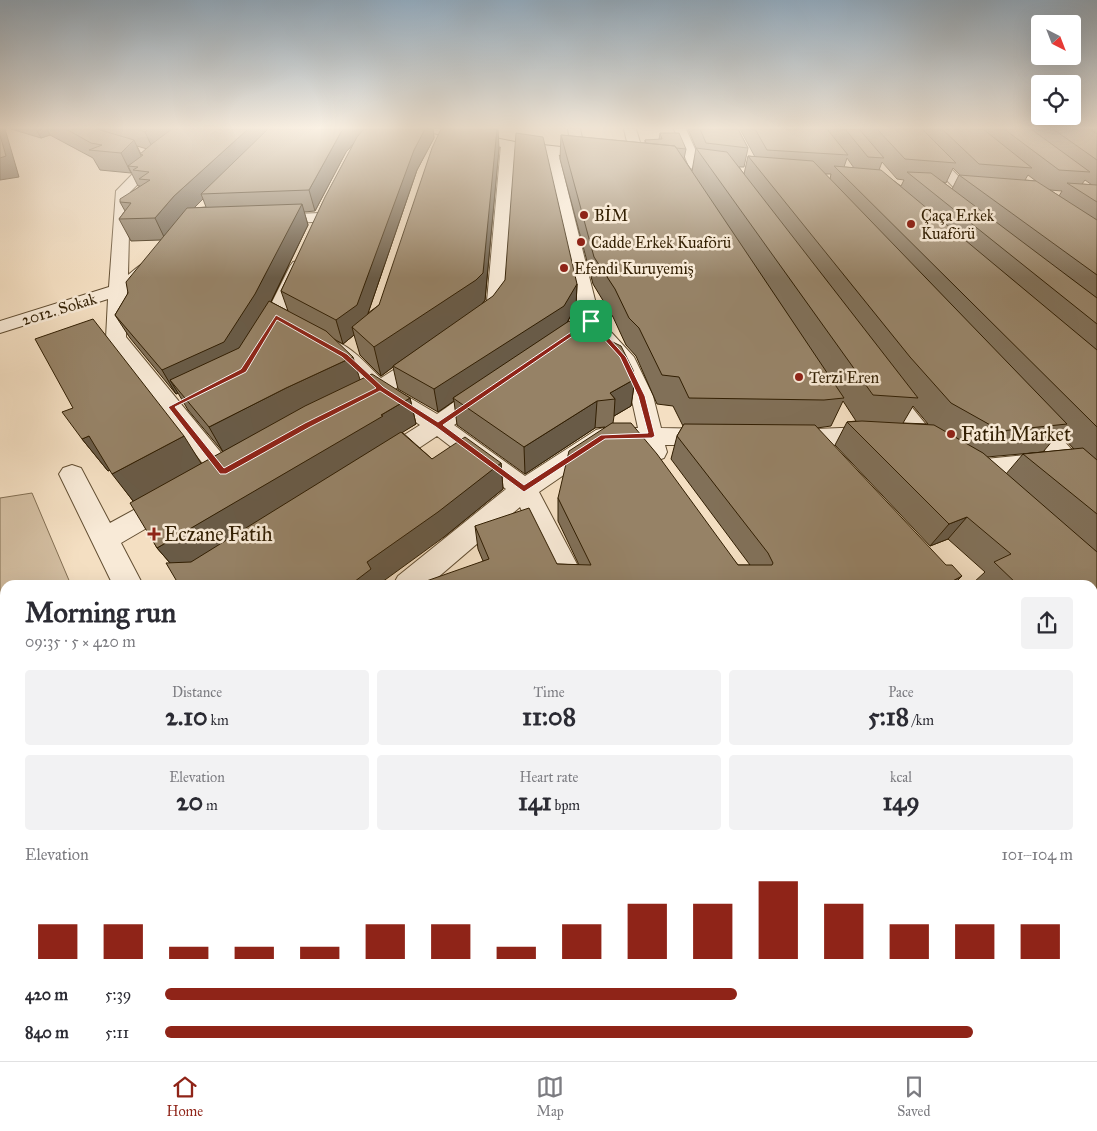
<!DOCTYPE html>
<meta charset="utf-8">
<style>
body{margin:0;font-family:"IM FELL Great Primer",serif;background:#f2f2f3;color:#2b2b33;height:100vh;display:flex;flex-direction:column;font-size:19px;white-space:nowrap}
*{box-sizing:border-box;margin:0}
p{font-size:16px;color:#7c7c81}
.icon{flex:none;width:28px;height:28px;fill:none;stroke:currentColor;stroke-width:2;stroke-linecap:round;stroke-linejoin:round}
.map{position:relative;flex:1;overflow:hidden}
.sheet{position:absolute;left:0px;top:580px;width:1098px;height:481px;display:flex;flex-direction:column;background:#fff;border-radius:15px 15px 0 0;box-shadow:0 5px 20px #0002}
.sheet>*{flex:none}
.needle{width:32px;rotate:138deg}
.buttons{position:absolute;left:1031px;top:15px;display:grid;gap:10px}
.buttons a{display:grid;place-items:center;width:50px;height:50px;border-radius:5px;background:#fff;box-shadow:0 5px 20px #0002;font-size:25px}
.pin{position:absolute;display:grid;place-items:center;width:42px;height:42px;color:#fff;margin:-21px;border-radius:10px;box-shadow:0 2px 8px #0006}
.round{display:grid;place-items:center;flex:none;width:52px;height:52px;border-radius:5px;background:#f2f2f3}
.summary{display:flex;align-items:center;justify-content:space-between;height:85px;padding:0 25px}
h1{font-size:28px;font-weight:700;line-height:38px}
.figures{display:grid;grid-template-columns:repeat(3,1fr);gap:8px;height:85px;padding:5px 25px}
.figures div{display:grid;align-content:center;border-radius:5px;background:#f2f2f3;text-align:center}
.figures b{font-size:25px;font-weight:700}
.figures small{font-size:14px;font-weight:400}
.figures p{font-size:14px}
.chart{height:140px;padding:10px 25px}
.chart p{display:flex;justify-content:space-between}
.chart svg{width:100%;height:90px;margin-top:5px;stroke:#8f2418;stroke-width:6}
ul{padding:0 25px;list-style:none;font-size:16px}
li{display:grid;grid-template-columns:80px 60px 1fr;align-items:center;height:38px}
li i{height:12px;border-radius:6px;background:#8f2418}
.tabs{display:flex;justify-content:space-around;align-items:center;height:70px;border-top:1px solid #e1e1e2;background:#fff;font-size:14px;color:#7c7c81}
.tabs a{display:grid;justify-items:center;gap:2px}
.tabs .on{color:#8f2418}
.map>svg:first-child{display:block}
</style>
<div class="map">
<svg width="1097" height="1061" viewBox="0 0 1097 1061">
<rect width="100%" height="100%" fill="#f4dfc2"/>
<filter id="stains"><feTurbulence type="fractalNoise" baseFrequency=".004" numOctaves="4"/><feColorMatrix values="0 0 0 0 .2 0 0 0 0 .09 0 0 0 0 .02 0 0 0 .5 -.17"/></filter>
<radialGradient id="worn" r=".72"><stop offset=".6" stop-color="#630" stop-opacity="0"/><stop offset="1" stop-color="#630" stop-opacity=".3"/></radialGradient>
<!-- green -->
<path fill="#d3bea1" stroke="#826e52" d="M32,493L71,585H5V650L0,652V498Z"/>
<g fill="none" stroke-linecap="round" stroke-linejoin="round">
<defs>
<path id="street" d="M188,129H203L161,161L130,192L128,275C138,267 149,256 162,259L165,263L127,292L126,337L232,466L236,472L232,478L223,481L214,478L106,338L108,299L0,333V321L109,287L116,191L151,155Z
M568,129H580L586,154L584,157L579,158L572,154Z
M624,129H636L645,159L643,162L638,163L631,159Z
M674,129H686L703,167L701,170L696,171L689,167Z
M898,129H912L970,188L972,191L970,194H960Z
M508,141L515,145L505,301C497,314 487,328 470,324L467,320L487,301L501,145Z
M551,148L558,152L600,320L634,357L653,396L661,428L713,429L721,431L725,437L721,443L713,445H665L667,452L664,458L655,461L646,458L641,444H609L539,492L588,585H558L520,507L429,585H393L398,576L506,489L437,436L389,468L380,471L371,468L368,462L371,456L420,425L379,398L355,408L347,406L344,401L347,396L365,387L337,359L318,348L315,344L318,340C342,334 365,363 381,378L420,353L427,351L434,353L438,357L434,361L395,389L437,414C453,404 475,383 494,388L497,393L494,398L454,425L525,476L596,430L604,428H638L631,396L613,359L581,321L544,152Z
M321,213L327,215L329,218L327,221L267,225L261,223L259,220L261,217L267,215Z
M299,261L305,262L308,266L273,340L270,344L263,346L256,344L253,340L290,266L293,262Z
M884,381L892,383L932,432L948,442L951,448L948,454C942,456 938,457 933,455C913,448 885,406 873,388L876,383Z
M1027,407L1035,410L1076,454L1097,472V496L1088,494L1059,467L975,478L966,475L962,469L966,463L975,460L1047,453L1015,415L1019,410Z
M867,427L886,430L890,436L886,442L878,444L789,446L781,444L777,438L781,432L789,430Z
M72,465L81,468L110,523L163,494L172,491L181,494L185,501L181,508L121,543L143,585H113L59,474L63,468Z
M5,664V696L0,698V665Z
M823,1056H873L875,1061H824Z"/>
<path id="secondary" d="M427,129H450L515,142L598,151L605,155L598,159C541,154 485,146 429,132Z
M458,1056H506L508,1061H459Z"/>
</defs>
<!-- street casing -->
<use href="#street" stroke="#624e32" stroke-width="2"/>
<!-- secondary casing -->
<use href="#secondary" stroke="#311e02" stroke-width="2"/>
<!-- street -->
<use href="#street" fill="#f8ead7" fill-rule="evenodd"/>
<!-- secondary -->
<use href="#secondary" fill="#f8ead7" fill-rule="evenodd"/>
</g>
<!-- wall -->
<path fill="#817058" stroke="#311e02" fill-rule="evenodd" d="M11,129H433L434,138L417,170L368,313L379,305L499,148L485,300L482,304L577,284L576,306L567,323L635,379L631,406L614,416L613,423L738,565H750L671,459L677,436L683,426L673,406L657,404L636,356L626,345L613,317L593,284L560,159L561,135L645,143V140H659L660,133L686,149L684,159L692,171L696,148L688,129H738L748,148L744,167H739L744,174L748,156L755,157L740,129H1097V725L1093,727L1097,732V1027L1092,1021V585H975L973,583L985,572L948,539L930,546L835,445L847,422L856,421L843,401L831,426L817,428L953,585L483,561L478,549L475,526L557,564L579,565L558,521V498L605,427L595,428L525,474L457,425L454,401L438,412L398,389L393,367L381,376L360,355L354,335L343,344L334,339L360,380L410,398L416,424L402,432L432,459L501,463L503,489L444,537L170,563L157,548L133,501L110,470L108,471L82,439L201,464L223,452L188,410L178,393L176,394L130,338L115,315L161,240L131,241L119,219L125,211L120,202L140,186H138L131,172V173L100,170L93,158L50,135L41,138ZM354,143L281,291L288,311L271,302L308,225L304,212L315,211L346,152ZM137,146L147,149L141,154ZM847,158L854,168L844,167ZM882,162L897,179L904,180L901,186L879,170ZM953,168L960,175H959L952,189L943,182L946,183ZM825,174H831L830,179ZM1028,175L1036,181L1025,180ZM1085,180L1092,185L1082,184ZM1050,190L1062,191L1059,196ZM203,199L206,207L194,208ZM913,406L928,424L903,423ZM1059,433L1074,449L1023,454L1006,474L987,457L1043,452Z
M681,1056H817L821,1061H684Z
M898,1056H1090L1093,1061H902Z"/>
<!-- shaded-wall -->
<path fill="#695b47" stroke="#311e02" d="M0,129H5L19,177L0,180Z
M36,129H47L50,135L41,138Z
M148,129H184L154,151L145,132Z
M248,129H275L201,194L203,199L184,218L165,239L155,218L174,196Z
M344,129H367L346,152L315,211L309,190L341,132Z
M425,129H433L434,138L417,170L363,328L352,327L354,335L343,344L336,320L414,150Z
M497,129H498L499,148L485,300L479,308L393,366V367L381,376L374,347Z
M134,140L143,160L128,166L131,172V173L121,153Z
M302,204L308,225L264,316L235,365L170,380L178,393L176,394L162,370Z
M577,284L576,306L564,328L453,398L454,401L438,412L434,389Z
M353,357L362,386L226,457L209,427L286,388Z
M635,379L631,406L614,416L615,399L610,393Z
M410,398L416,424L178,572L157,548Z
M597,401L595,428L525,474L524,447Z
M89,436L115,468L108,471L82,439Z
M184,436L204,468L137,506L112,474Z
M501,463L503,489L444,537L378,585H350L367,562Z
M967,517L948,539L930,546L949,524Z
M962,576L953,585H945Z
M101,1056H142L143,1061H102Z"/>
<!-- building -->
<path fill="#968266" stroke="#311e02" d="M66,129H97L134,140L121,153L89,150L102,145L91,143Z
M138,129H148L145,132Z
M172,129H248L174,196L155,218L119,219L131,203L120,202V199L150,180L139,179L149,172L133,170L138,167L128,166L143,155L140,154L153,143Z
M268,129H344L341,132L309,190L201,194Z
M364,129H425L414,150L357,305L336,320L281,291L325,197L357,137Z
M441,129H497L483,273L476,280L374,347L352,327L379,305L432,148Z
M700,129H738L748,148L706,143Z
M755,129H827L848,155L767,150Z
M845,129H859L884,158L868,157Z
M877,129H922L956,163L905,159Z
M942,129H983L1032,168L979,164Z
M1004,129H1031L1090,172L1059,170Z
M1053,129H1090L1097,134V160Z
M516,133L543,137L577,284L564,306L434,389L393,366L493,296L505,280Z
M660,133H679L686,149L676,148L675,146L646,143L645,140L662,139Z
M0,135L6,156L0,158Z
M561,135L675,146L844,398L824,400L689,398L679,377L662,375L639,328L629,318L615,289L594,257Z
M696,148L727,152L918,398L873,395Z
M748,156L813,161L1067,424L1001,431L951,403L910,357Z
M834,166L881,170L1097,350V427Z
M907,172L931,173L1097,298V324Z
M959,175L1036,181L1097,220V275Z
M1067,183L1097,185V202Z
M302,204L255,294L224,342L162,370L115,315L128,293L126,282L187,208Z
M269,301L326,331L353,357L286,388L209,427L170,380L239,348Z
M93,319L184,436L112,474L89,436L82,439L62,412L73,408L35,339Z
M569,321L621,346L633,370L635,379L610,393L615,399L597,401L524,447L453,398Z
M372,374L410,398L381,415L383,416L157,548L130,503L305,406Z
M862,421L934,425L983,453L1097,552V725L1093,727L1097,732V969L1092,964V585H1018L994,562L1011,554L967,517L949,524L847,422Z
M612,423H631L657,454L738,565H772L773,563L768,553L677,436L684,424L815,425L946,565H952L962,576L945,585H415L489,559L475,526L529,508L557,564L591,565L558,498L569,451Z
M401,432L432,459L465,437L501,463L438,512L367,562L371,569L350,585H179L166,563L191,562Z
M1083,448L1097,460V514L1023,454Z
M5,702V1056H101L102,1061H0V705Z
M689,1056H817L821,1061H692Z
M921,1056H1090L1093,1061H925Z"/>
<!-- sky -->
<linearGradient id="sky" x2="0" y2="1"><stop stop-color="#92abbf"/><stop offset="0.46" stop-color="#faf1e4"/><stop offset="1" stop-color="#faf1e4" stop-opacity="0"/></linearGradient>
<rect width="1097" height="278" fill="url(#sky)"/>
<!-- route -->
<path fill="#8f2418" stroke="#fff" fill-rule="evenodd" d="M276,315L347,354L383,387L438,422L589,320H593L626,357L645,396L655,436L652,438L605,439L524,492L436,427L380,391L310,427L226,474H220L168,407L241,369ZM277,320L342,357L376,388L305,423L224,468L175,407L246,372ZM590,324L620,357L638,396L648,433L601,435L524,485L443,425Z"/>
<!-- markers -->
<g fill="#8f2418" stroke="#f8ead7" stroke-width="2">
<circle cx="584" cy="215" r="5"/>
<circle cx="911" cy="224" r="5"/>
<circle cx="581" cy="242" r="5"/>
<circle cx="564" cy="268" r="5"/>
<circle cx="799" cy="377" r="5"/>
<circle cx="951" cy="434" r="5"/>
<path d="M151.5 526.5h5v5h5v5h-5v5h-5v-5h-5v-5h5z"/>
</g>
<g text-anchor="middle" dominant-baseline="central" stroke-width="5" stroke-linejoin="round" paint-order="stroke">
<!-- far-poi labels -->
<g font-size="16" fill="#311e02" stroke="#f8ead7" text-anchor="start">
<text x="594" y="215">BİM</text>
<text x="921" y="215">Çaça Erkek<tspan x="921" dy="18">Kuaförü</tspan></text>
<text x="591" y="242">Cadde Erkek Kuaförü</text>
<text x="574" y="268">Efendi Kuruyemiş</text>
<text x="809" y="377">Terzi Eren</text>
</g>
<!-- far-street labels -->
<g font-size="16" fill="#311e02" stroke="#f8ead7">
<text transform="translate(59 309) rotate(-17)">2012. Sokak</text>
</g>
<!-- poi labels -->
<g font-size="20" fill="#311e02" stroke="#f8ead7" text-anchor="start">
<text x="961" y="434">Fatih Market</text>
<text x="164" y="534">Eczane Fatih</text>
</g>
</g>
<rect width="100%" height="100%" filter="url(#stains)"/>
<rect width="100%" height="100%" fill="url(#worn)"/>
</svg>
<div class="buttons">
<a><svg class="needle" viewBox="-14 -14 28 28"><path d="M0-13l5 13h-10z" fill="#e53935"/><path d="M0 13l5-13h-10z" fill="#7c7c81"/></svg></a>
<a><svg class="icon" aria-label="locate" viewBox="0 0 24 24"><circle cx="12" cy="12" r="6"/><path d="M12 2v4M12 18v4M2 12h4M18 12h4"/></svg></a>
</div>
<div class="pin" style="left:591px;top:321px;background:#1e9e55"><svg class="icon" aria-label="arrive" viewBox="0 0 24 24"><path d="M6 21V4h12l-3 4 3 4H6"/></svg></div>
<section class="sheet">
<div class="summary"><div><h1>Morning run</h1><p>09:35 · 5 × 420 m</p></div><a class="round"><svg class="icon" aria-label="share" viewBox="0 0 24 24"><path d="M12 15V3M7 8l5-5 5 5M5 13v7h14v-7"/></svg></a></div>
<div class="figures">
<div><p>Distance</p><b>2.10<small> km</small></b></div>
<div><p>Time</p><b>11:08</b></div>
<div><p>Pace</p><b>5:18<small> /km</small></b></div>
</div>
<div class="figures">
<div><p>Elevation</p><b>20<small> m</small></b></div>
<div><p>Heart rate</p><b>141<small> bpm</small></b></div>
<div><p>kcal</p><b>149</b></div>
</div>
<div class="chart"><p><span>Elevation</span>101–104 m</p>
<svg viewBox="0 0 160 44" preserveAspectRatio="none"><path d="M5 44V27M15 44V27M25 44V38M35 44V38M45 44V38M55 44V27M65 44V27M75 44V38M85 44V27M95 44V17M105 44V17M115 44V6M125 44V17M135 44V27M145 44V27M155 44V27"/></svg>
</div>
<ul>
<li><b>420 m</b>5:39<i style="width:63%"></i></li>
<li><b>840 m</b>5:11<i style="width:89%"></i></li>
</ul>
</section>
</div>
<nav class="tabs">
<a class="on"><svg class="icon" aria-label="home" viewBox="0 0 24 24"><path d="M3 11l9-7 9 7M6 9v11h12V9"/></svg>Home</a>
<a><svg class="icon" aria-label="map" viewBox="0 0 24 24"><path d="M3 6l6-2 6 2 6-2v14l-6 2-6-2-6 2zM9 4v14M15 6v14"/></svg>Map</a>
<a><svg class="icon" aria-label="saved" viewBox="0 0 24 24"><path d="M7 4h10v16l-5-4-5 4z"/></svg>Saved</a>
</nav>
